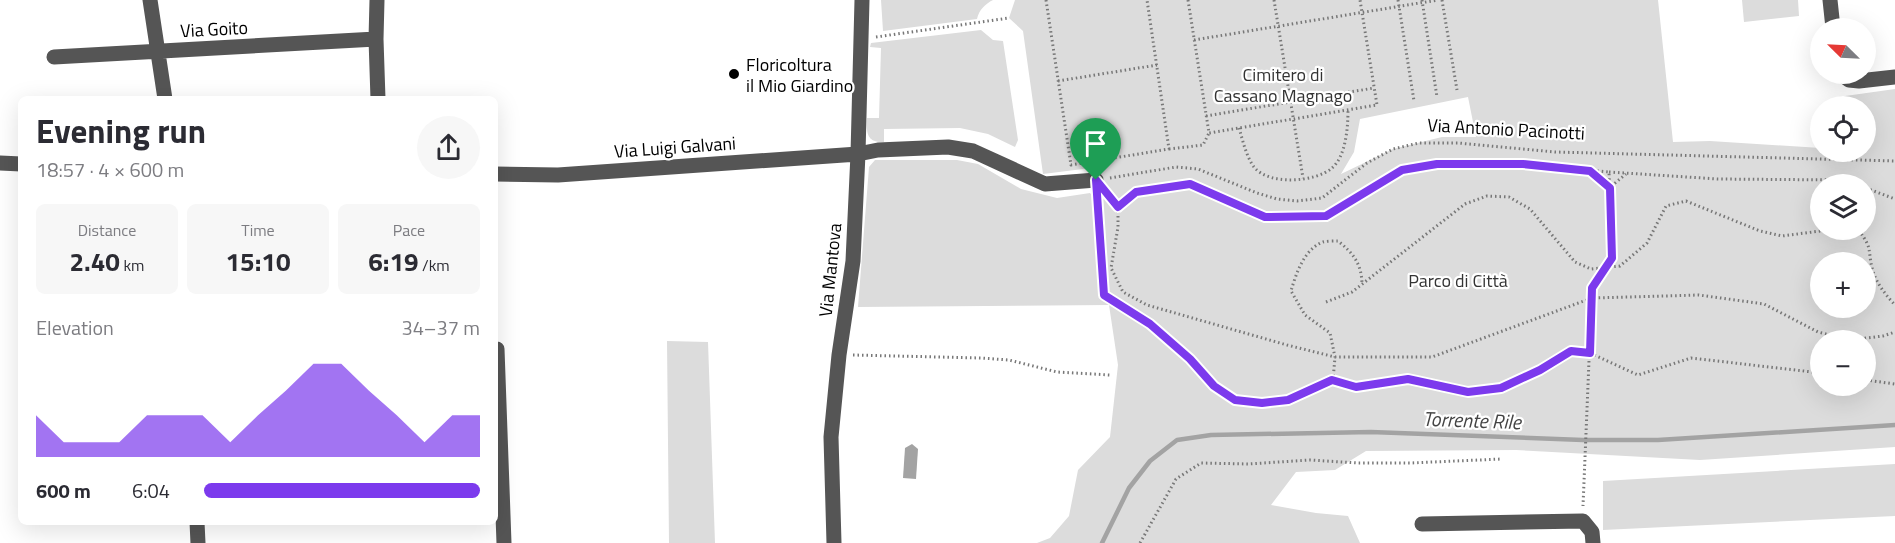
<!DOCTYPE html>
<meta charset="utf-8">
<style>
body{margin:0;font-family:"Titillium Web",sans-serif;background:#f7f7f7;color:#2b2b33;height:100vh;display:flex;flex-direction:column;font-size:22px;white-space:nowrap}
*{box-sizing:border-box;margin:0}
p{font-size:20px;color:#7c7c81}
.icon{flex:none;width:33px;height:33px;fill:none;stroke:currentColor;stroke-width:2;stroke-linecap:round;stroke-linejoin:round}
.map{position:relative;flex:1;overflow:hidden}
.sheet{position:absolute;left:18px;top:96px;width:480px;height:429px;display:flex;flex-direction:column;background:#fff;border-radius:9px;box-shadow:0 6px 24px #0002}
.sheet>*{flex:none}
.needle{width:39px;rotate:294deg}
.controls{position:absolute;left:1810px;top:18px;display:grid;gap:12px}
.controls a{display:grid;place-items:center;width:66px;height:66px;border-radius:50%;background:#fff;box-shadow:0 6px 24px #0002;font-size:30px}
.pin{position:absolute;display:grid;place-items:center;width:51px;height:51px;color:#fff;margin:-62px -26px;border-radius:50% 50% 50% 0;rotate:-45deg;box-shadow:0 0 6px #0007}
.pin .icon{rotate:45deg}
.round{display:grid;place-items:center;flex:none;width:63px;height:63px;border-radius:32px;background:#f7f7f7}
.summary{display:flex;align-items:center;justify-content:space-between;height:102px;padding:0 18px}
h1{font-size:33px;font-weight:700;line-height:45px}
.figures{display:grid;grid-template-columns:repeat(3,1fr);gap:9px;height:102px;padding:6px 18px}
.figures div{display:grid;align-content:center;border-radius:9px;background:#f7f7f7;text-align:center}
.figures b{font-size:26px;font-weight:700}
.figures small{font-size:16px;font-weight:400}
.figures p{font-size:16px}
.chart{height:168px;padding:12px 18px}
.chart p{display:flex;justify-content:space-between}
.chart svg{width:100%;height:108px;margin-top:6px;fill:#7c3aed;opacity:.7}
ul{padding:0 18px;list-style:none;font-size:20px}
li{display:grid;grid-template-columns:96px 72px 1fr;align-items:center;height:45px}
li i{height:15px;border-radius:8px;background:#7c3aed}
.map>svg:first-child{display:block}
</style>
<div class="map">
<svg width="1895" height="543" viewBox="0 0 1895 543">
<rect width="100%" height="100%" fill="#fff"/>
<!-- green -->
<path fill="#dcdcdc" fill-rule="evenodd" d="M881,0H993C985,4 979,10 977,19L883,31Z
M1015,0H1658L1673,142L1710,141L1821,148V152H1866V106H1839L1838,97L1895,89V447L1700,460L1516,450L1366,451L1335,470L1296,472L1271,505L1316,513L1348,516L1360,543H1037L1050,538L1069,516L1078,470L1110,437L1118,365L1109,305L858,307L869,167L875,160H957L978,164L1021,189L1057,198L1090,193L1095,199L1091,168L1043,174L1023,31L1009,18ZM1468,97L1476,137H1442L1393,149L1341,174L1354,152L1360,119ZM1821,184H1866V230H1821ZM1821,262H1866V308H1821ZM1821,340H1866V386H1821Z
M1742,0H1798L1799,16L1744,22Z
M981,30L993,40L1003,41L1018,140L1015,147L988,134L960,128L884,129V142C867,143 866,133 867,118H879L881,48L870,47L871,43Z
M667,341L708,342L715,543H669Z
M1895,464V516L1603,530V481Z"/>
<!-- water -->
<path fill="#a3a3a3" d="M912,444L918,449L916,479L903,478L905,448Z"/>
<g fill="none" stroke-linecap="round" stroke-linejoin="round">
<!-- stream -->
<path stroke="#a3a3a3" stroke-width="4.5" d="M1102,543L1129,488L1150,461L1177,440L1211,435L1371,432L1583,440H1658L1895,425"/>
<!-- path -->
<path stroke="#777" stroke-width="3" stroke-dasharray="1.5 3" stroke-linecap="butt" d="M1046,0L1071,165L1169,149L1147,0
M1188,0L1209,133L1377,105L1360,0
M1274,0L1303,178
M1398,0L1414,101
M1422,0L1437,97
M1442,0L1457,90
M876,37L1009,18
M1194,40L1438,0
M1058,81L1157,65
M1206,116L1374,88
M1239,128C1243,141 1246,156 1254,167C1269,186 1316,182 1332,168C1346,156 1348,127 1348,110
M1169,149L1203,145L1209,133
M1591,172L1609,188L1626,174
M1609,172L1718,179L1844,180L1856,184
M1110,178L1176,167L1198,169L1257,193L1277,199L1297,201L1322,198L1367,163L1393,149L1419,143H1458L1555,152L1895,161
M1866,188L1895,199
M1105,191L1118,207L1136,192L1190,184L1265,217L1326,216L1402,170L1437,164H1523L1609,172L1612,258L1592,288L1583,506
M1097,194L1104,295L1151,324L1190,359L1213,386L1235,401L1262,403L1288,400L1333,380L1356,387L1408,379L1468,392L1501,388L1540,370L1571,351L1590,353L1638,375L1691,358L1821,373
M1118,207V227L1111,268L1123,292L1147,305L1287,345L1335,357H1432L1592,298L1699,295L1764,304L1818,332L1850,340L1883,336L1895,332
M1849,230L1860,232C1872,248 1868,250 1872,268C1876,283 1885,294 1895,305
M1326,302L1352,292L1465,204L1487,196L1509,197L1530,209L1575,262L1591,269L1620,266L1647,243L1666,206L1686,201L1760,231L1782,236L1828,230
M853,355L981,358L1009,360L1057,372L1110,375
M1333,380L1335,357L1330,333L1305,315L1291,291C1296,274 1304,249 1323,242C1327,241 1334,241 1338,241C1353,253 1362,264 1362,285
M1866,380L1895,384
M1140,543L1176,479L1201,463L1248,464L1310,460L1358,463H1410L1502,459"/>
<!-- minor -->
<path stroke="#555" stroke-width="15" d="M150,0L165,99
M377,0L376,39L378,99
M1830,0L1833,28
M54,57L376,39
M1841,74L1849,80L1859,81L1895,77
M0,163L21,164
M495,174L558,175L858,154L878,150L948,147L973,151L1045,184L1096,180
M497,349L504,543
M197,522L198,543
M1422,524L1583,521L1592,532L1593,543
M834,543L831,437L839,355L853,261L858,154L862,0"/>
</g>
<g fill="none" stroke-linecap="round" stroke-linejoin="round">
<defs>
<path id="route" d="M1437,164H1523L1590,171L1610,188L1612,258L1592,288L1590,353L1571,351L1540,370L1501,388L1468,392L1408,379L1356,387L1332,380L1288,400L1262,403L1235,400L1214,386L1190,359L1150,324L1104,295L1096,180L1118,207L1136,192L1190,184L1265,217L1326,216L1402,170Z"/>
</defs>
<!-- route casing -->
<use href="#route" stroke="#fff" stroke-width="12"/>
<!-- route -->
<use href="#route" stroke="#7c3aed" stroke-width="8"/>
</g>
<!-- markers -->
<circle fill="#000" stroke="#fff" stroke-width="2" cx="734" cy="74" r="6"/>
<g text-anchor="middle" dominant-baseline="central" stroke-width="4.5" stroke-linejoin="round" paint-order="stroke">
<!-- street labels -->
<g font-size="18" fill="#000" stroke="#fff">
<text transform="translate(214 29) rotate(-3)">Via Goito</text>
<text transform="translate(1506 129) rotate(3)">Via Antonio Pacinotti</text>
<text transform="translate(675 147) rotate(-4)">Via Luigi Galvani</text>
<text transform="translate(830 270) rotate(-84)">Via Mantova</text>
</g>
<!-- poi labels -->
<g font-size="18" fill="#000" stroke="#fff" text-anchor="start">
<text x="746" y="64">Floricoltura<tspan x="746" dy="21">il Mio Giardino</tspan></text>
</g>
<!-- park labels -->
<g font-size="18" fill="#333" stroke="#fff">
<text x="1283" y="74">Cimitero di<tspan x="1283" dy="21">Cassano Magnago</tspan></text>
<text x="1458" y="280">Parco di Città</text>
</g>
<!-- water labels -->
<g font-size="20" font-style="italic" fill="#444" stroke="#fff">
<text transform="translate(1472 420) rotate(2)">Torrente Rile</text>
</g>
</g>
</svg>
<div class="controls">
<a><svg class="needle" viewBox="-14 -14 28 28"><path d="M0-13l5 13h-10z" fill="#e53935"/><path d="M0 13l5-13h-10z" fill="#7c7c81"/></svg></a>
<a><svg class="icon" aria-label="locate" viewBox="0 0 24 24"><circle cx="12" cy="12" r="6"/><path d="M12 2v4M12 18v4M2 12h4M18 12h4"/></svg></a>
<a><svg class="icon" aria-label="layers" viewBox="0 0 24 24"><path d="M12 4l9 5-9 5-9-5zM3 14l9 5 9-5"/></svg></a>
<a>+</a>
<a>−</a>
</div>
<div class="pin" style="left:1096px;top:180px;background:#1e9e55"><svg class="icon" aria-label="arrive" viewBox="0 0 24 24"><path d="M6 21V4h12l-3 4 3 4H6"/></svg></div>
<section class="sheet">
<div class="summary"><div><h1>Evening run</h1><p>18:57 · 4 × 600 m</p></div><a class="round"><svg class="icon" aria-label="share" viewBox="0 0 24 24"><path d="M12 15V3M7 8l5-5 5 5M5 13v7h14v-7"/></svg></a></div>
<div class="figures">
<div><p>Distance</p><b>2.40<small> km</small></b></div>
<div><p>Time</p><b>15:10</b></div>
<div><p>Pace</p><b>6:19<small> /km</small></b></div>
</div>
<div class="chart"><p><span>Elevation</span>34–37 m</p>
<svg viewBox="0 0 160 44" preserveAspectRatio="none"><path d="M0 44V27L10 38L20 38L30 38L40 27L50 27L60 27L70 38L80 27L90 17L100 6L110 6L120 17L130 27L140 38L150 27L160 27V44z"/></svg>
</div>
<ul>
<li><b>600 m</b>6:04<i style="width:100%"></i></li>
</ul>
</section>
</div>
